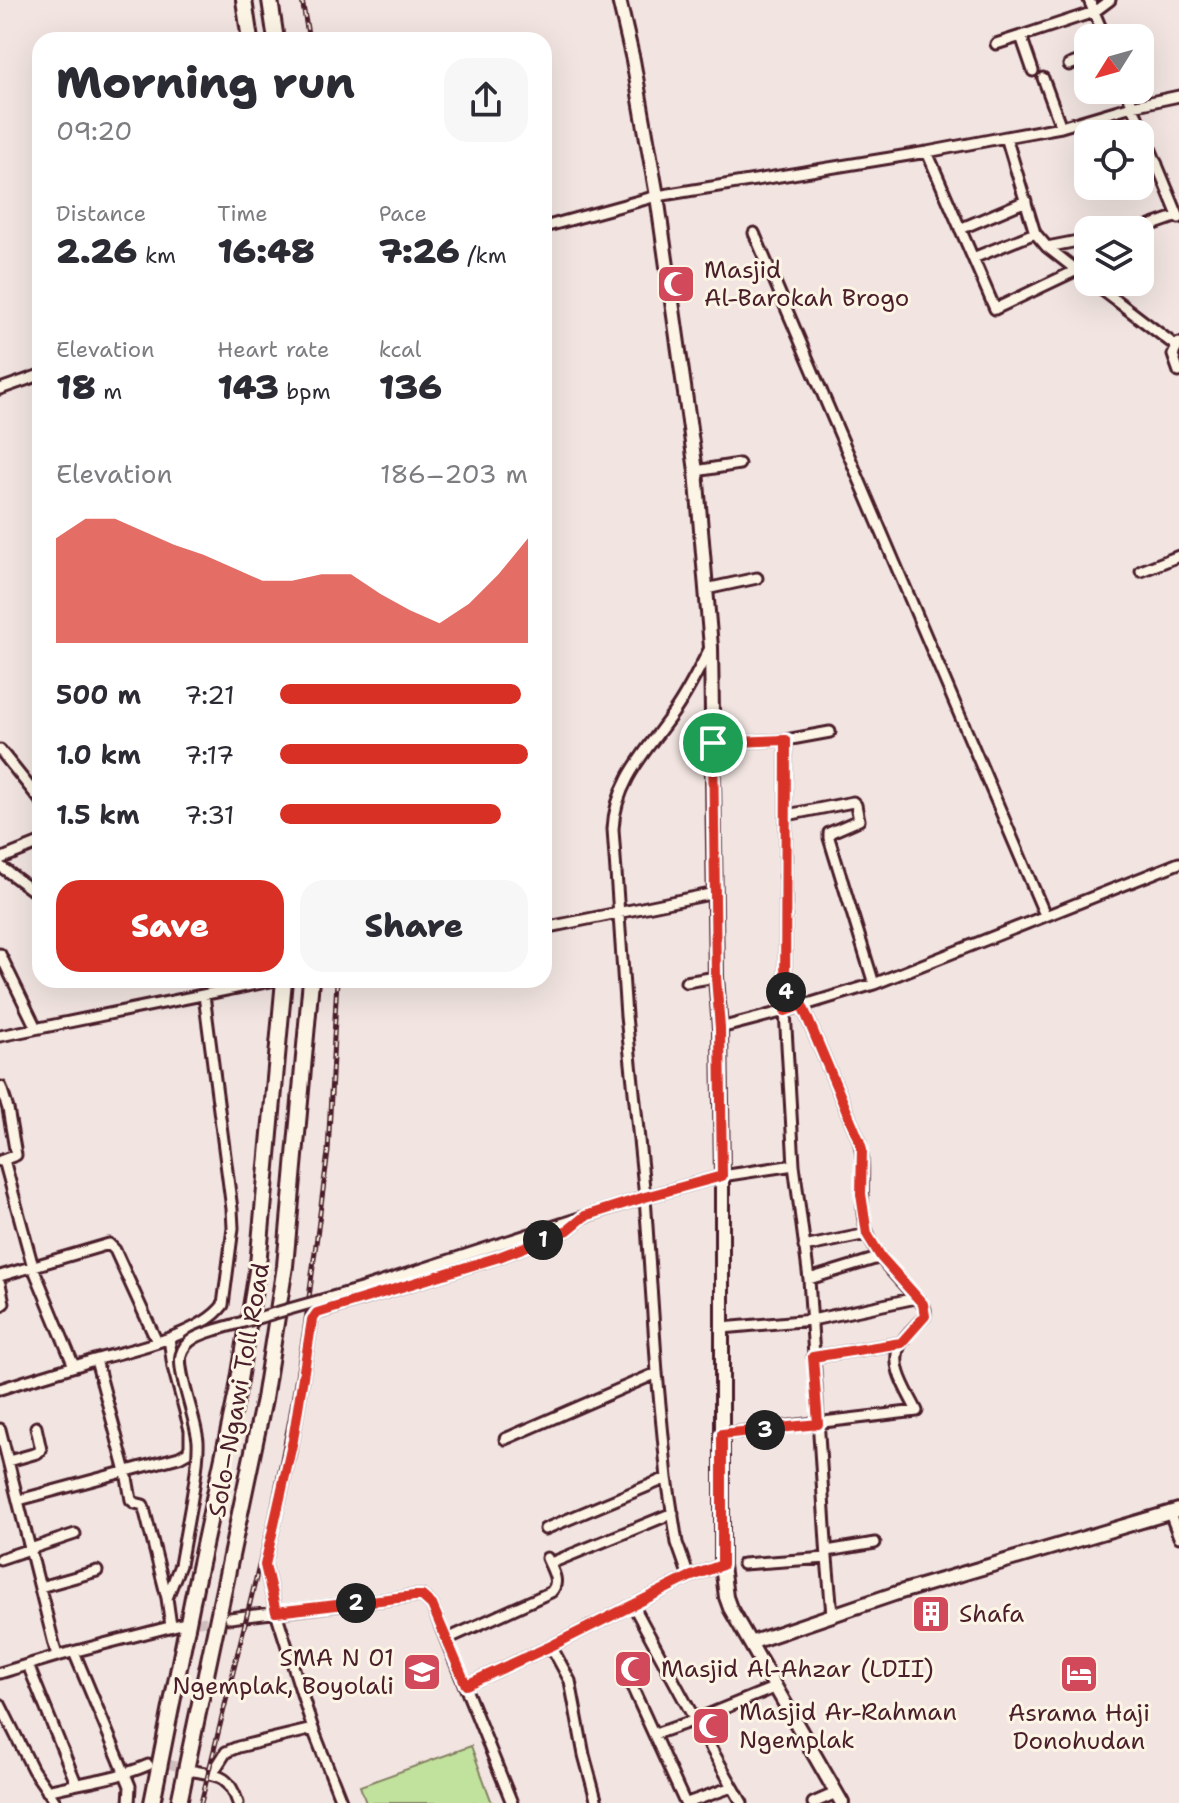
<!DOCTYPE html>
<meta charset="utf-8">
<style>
body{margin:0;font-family:"Shantell Sans",sans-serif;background:#f7f7f7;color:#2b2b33;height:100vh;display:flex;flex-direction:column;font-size:30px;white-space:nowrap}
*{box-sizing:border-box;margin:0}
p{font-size:26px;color:#7c7c81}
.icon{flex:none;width:44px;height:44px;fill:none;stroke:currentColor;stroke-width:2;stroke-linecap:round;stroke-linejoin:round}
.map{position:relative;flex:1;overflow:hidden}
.details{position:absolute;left:32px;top:32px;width:520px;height:956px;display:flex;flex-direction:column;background:#fff;border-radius:24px;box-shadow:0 8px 32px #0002}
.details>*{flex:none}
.needle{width:52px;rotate:233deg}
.controls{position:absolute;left:1074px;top:24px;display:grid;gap:16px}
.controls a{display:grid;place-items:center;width:80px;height:80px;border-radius:16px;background:#fff;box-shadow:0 8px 32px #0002;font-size:40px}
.pin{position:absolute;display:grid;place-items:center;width:68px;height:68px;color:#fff;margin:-34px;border:4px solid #fff;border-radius:50%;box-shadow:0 2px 8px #0007}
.km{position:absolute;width:40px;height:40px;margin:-20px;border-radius:50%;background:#222;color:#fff;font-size:22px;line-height:40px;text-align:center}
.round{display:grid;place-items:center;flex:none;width:84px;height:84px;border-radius:24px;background:#f7f7f7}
.headline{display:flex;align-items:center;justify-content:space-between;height:136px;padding:0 24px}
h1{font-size:44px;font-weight:800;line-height:60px}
.metrics{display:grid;grid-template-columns:repeat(3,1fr);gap:12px;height:136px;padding:8px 24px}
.metrics div{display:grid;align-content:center}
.metrics b{font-size:34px;font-weight:800}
.metrics small{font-size:22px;font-weight:400}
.metrics p{font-size:22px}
.chart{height:224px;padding:16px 24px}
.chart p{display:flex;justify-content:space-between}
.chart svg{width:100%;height:144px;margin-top:8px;fill:#d93025;opacity:.7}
.action{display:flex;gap:16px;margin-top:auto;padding:16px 24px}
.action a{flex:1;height:92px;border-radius:24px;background:#d93025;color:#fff;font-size:32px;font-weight:800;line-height:92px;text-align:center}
.action a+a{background:#f7f7f7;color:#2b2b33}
ul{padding:0 24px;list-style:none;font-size:26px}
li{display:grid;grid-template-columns:128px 96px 1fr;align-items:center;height:60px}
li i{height:20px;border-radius:10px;background:#d93025}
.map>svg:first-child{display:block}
</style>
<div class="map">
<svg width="1179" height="1803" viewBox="0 0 1179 1803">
<rect width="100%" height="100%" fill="#f2e5e1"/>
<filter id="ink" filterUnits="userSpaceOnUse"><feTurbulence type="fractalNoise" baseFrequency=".0125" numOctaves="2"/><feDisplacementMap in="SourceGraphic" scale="16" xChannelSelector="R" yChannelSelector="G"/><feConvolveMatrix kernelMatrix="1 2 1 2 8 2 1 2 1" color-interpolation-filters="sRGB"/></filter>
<g filter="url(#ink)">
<!-- green -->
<path fill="#c0e29c" stroke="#858064" stroke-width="2" d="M471,1746L492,1803H366L360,1786Z"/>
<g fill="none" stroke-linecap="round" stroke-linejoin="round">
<!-- minor-tunnel -->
<path stroke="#d0bdbd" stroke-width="9" stroke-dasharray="9 4.5" stroke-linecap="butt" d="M184,1624L221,1619
M155,1762L164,1763L191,1770"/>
<defs>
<path id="minor" d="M1089,0L1105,38
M996,44L1021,36
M1069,65L1088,58
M1033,71L1021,36L1094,12L1110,0
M1043,78L1061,127
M1126,90L1179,218
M1006,137L1035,233
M927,152L995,309L1077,270
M1140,169L1157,164
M544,227L657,196L927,152L1006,137L1061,127L1132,106L1179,96
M960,229L1026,201
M1138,230L1178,216
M754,233L1045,915
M1047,247L1088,239
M973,258L1035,233L1047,247L1088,279
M1092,282L1176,346
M1179,343L1173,355L1179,372
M0,389L40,375
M696,471L739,464
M1141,571L1179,556
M706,589L757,578
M786,740L785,1011L794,1165L809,1279L827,1558L832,1614
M713,743L786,740L830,732
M0,750L40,800
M787,815L853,802L856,805L859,820L829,833V838L874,984
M0,859L40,843
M0,866L40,896
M544,928L715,893
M0,954L36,1028
M686,982L716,977
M720,1028L785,1011L874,984L1179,863
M0,1036L276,980
M4,1160L33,1267L74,1366
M0,1161L16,1155L8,1109L1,1087
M527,1235L645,1197L722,1176L794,1165
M804,1247L867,1234
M0,1276L109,1244L115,1250L157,1342
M809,1279L881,1257
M0,1284L4,1303L0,1306
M722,1328L812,1320L916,1298
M813,1357L901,1343
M96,1360L126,1472L131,1500L135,1503L143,1505L144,1508L167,1598
M0,1389C31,1379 63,1370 94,1360C130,1350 201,1335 223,1305L233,1228L232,1209L204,995
M0,1429L57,1656
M722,1434L917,1411C908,1392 889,1366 900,1345C906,1334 917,1325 925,1316C925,1310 926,1309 922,1304C919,1299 913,1295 909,1290C894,1274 876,1255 868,1234C856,1203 868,1170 859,1140L802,1005
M505,1439L657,1373
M9,1461L37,1453L41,1450L36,1427
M19,1500L179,1457L188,1452L190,1446V1430L173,1367L169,1338
M1170,1513L1179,1537
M545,1529L667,1478
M827,1551L875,1543
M0,1559L75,1534
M551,1563L673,1513
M743,1564L827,1558
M689,1577L677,1543L667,1478L657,1373L645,1197L626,1016L613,829C615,780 650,747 676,709C689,690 699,669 710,648
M40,1587L97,1571
M633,1605L695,1720L742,1803
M230,1618L414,1596H422L432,1605L512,1803
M171,1626L167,1598L180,1565L191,1504
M447,1639L551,1592C561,1582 552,1570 547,1558
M551,1646L570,1681L584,1755L597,1803
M74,1652L130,1786L129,1803
M28,1665L76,1783
M0,1673L57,1656L181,1624
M628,1678L685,1803
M466,1685L551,1646L689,1577L722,1565
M0,1704L33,1770L56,1803
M655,1734L695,1720L776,1687
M194,1771C222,1776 229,1776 238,1803
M212,1774L226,1752L238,1747L313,1729
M47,1791C81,1782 116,1779 148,1765
M342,1803L313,1729L276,1612L265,1565L293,1440L312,1320L317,1313L321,1312L499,1257L568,1230L585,1216
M687,1803L732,1787
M813,1803L836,1793"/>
<path id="major" d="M619,0L633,60L657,196L696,471L711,647L716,977L720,1028L722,1176V1565L726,1597L730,1608L842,1803
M750,1643L897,1593L1179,1510"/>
<path id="highway" d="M244,0L250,40
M270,0L276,40
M152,1803L195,1587L237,1392L258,1265L284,980
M179,1803L264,1399L285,1266L311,980"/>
</defs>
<!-- minor casing -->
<use href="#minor" stroke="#4a1f2b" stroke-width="15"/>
<!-- major casing -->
<use href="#major" stroke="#4a1f2b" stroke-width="18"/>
<!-- highway casing -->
<use href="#highway" stroke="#4a1f2b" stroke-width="20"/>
<!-- minor -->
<use href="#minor" stroke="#fcf5e5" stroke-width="9"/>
<!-- major -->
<use href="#major" stroke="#fcf5e5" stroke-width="12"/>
<!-- highway -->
<use href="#highway" stroke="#fcf5e5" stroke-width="14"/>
<defs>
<path id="rail" d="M302,0L309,40
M201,1803L270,1521L290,1419L305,1328L328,1152L337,980"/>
</defs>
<!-- rail casing -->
<use href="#rail" stroke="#4a1f2b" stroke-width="5"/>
<!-- rail -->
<use href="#rail" stroke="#fcf5e5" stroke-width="2" stroke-dasharray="6" stroke-linecap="butt"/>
<defs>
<path id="minor-bridge" d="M191,1504C194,1484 199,1462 198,1441C196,1419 177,1372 181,1355C185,1339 202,1334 215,1330L364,1288L527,1235"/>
</defs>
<!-- minor-bridge casing -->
<use href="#minor-bridge" stroke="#4a1f2b" stroke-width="15" stroke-linecap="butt"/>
<!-- minor-bridge -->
<use href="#minor-bridge" stroke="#fcf5e5" stroke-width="9"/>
</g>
</g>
<g fill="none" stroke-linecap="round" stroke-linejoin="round" filter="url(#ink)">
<defs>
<path id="route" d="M786,740L785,1011L802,1005L859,1140L862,1149L861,1194L867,1234L881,1257L923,1304L925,1316L901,1343L813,1357L818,1424L722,1434V1565L689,1577L551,1646L466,1685L432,1605L422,1596H414L276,1612L265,1565L293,1440L312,1320L317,1313L499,1257L568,1230L585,1216L645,1197L722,1176L720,1028L716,977L713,743Z"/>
</defs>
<!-- route casing -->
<use href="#route" stroke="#fff" stroke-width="16"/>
<!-- route -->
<use href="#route" stroke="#d93025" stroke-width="10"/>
</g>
<!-- icons -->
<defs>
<symbol id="mosque-square" viewBox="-11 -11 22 22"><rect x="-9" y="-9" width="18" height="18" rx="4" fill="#d1495b" stroke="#fcf5e5"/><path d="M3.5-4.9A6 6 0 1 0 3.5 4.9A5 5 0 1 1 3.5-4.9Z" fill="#fff"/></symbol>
<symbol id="building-square" viewBox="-11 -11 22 22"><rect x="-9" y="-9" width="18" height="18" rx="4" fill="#d1495b" stroke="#fcf5e5"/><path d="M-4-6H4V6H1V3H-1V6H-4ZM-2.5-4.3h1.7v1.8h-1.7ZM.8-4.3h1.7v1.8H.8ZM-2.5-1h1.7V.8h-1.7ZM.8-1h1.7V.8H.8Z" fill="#fff"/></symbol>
<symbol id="school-square" viewBox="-11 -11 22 22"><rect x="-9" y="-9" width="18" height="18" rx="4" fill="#d1495b" stroke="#fcf5e5"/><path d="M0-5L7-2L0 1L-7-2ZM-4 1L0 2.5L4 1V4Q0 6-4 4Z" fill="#fff"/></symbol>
<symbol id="hotel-square" viewBox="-11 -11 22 22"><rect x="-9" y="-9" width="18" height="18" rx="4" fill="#d1495b" stroke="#fcf5e5"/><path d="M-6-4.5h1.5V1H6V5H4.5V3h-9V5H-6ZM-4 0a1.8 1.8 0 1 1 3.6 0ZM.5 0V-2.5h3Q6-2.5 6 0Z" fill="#fff"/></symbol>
</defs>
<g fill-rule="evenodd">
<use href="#mosque-square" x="654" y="262" width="44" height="44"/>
<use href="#building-square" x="909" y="1592" width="44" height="44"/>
<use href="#mosque-square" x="611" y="1647" width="44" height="44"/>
<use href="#school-square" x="400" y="1650" width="44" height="44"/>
<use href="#hotel-square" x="1057" y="1652" width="44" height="44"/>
<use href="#mosque-square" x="689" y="1704" width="44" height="44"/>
</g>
<g text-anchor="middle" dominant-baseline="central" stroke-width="6" stroke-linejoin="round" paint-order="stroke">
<!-- poi labels -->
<g font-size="24" fill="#4a1f2b" stroke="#fcf5e5" text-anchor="start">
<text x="704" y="270">Masjid<tspan x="704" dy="28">Al-Barokah Brogo</tspan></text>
<text x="959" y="1614">Shafa</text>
<text x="394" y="1658" text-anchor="end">SMA N 01<tspan x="394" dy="28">Ngemplak, Boyolali</tspan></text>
<text x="661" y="1669">Masjid Al-Ahzar (LDII)</text>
<text x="739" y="1712">Masjid Ar-Rahman<tspan x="739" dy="28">Ngemplak</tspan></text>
<text x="1079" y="1713" text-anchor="middle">Asrama Haji<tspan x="1079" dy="28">Donohudan</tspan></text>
</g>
<!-- street labels -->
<g font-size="24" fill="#4a1f2b" stroke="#fcf5e5">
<text transform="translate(239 1390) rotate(-80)">Solo–Ngawi Toll Road</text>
</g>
</g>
</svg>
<div class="controls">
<a><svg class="needle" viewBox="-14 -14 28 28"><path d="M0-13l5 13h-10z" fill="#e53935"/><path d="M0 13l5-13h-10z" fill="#7c7c81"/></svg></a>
<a><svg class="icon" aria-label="locate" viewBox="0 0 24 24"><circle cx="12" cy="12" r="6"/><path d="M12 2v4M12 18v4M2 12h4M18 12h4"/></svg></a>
<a><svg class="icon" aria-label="layers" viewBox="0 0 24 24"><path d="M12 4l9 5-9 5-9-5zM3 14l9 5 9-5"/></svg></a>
</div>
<div class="pin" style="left:713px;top:743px;background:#1e9e55"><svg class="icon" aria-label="arrive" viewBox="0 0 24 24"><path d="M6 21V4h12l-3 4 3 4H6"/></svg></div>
<b class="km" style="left:543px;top:1240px">1</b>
<b class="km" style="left:356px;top:1603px">2</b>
<b class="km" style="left:765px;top:1430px">3</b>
<b class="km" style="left:786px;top:992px">4</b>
<section class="details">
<div class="headline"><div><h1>Morning run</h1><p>09:20</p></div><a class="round"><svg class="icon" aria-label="share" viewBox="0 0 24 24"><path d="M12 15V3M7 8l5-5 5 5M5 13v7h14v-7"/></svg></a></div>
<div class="metrics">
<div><p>Distance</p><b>2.26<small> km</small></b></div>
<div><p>Time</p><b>16:48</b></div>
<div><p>Pace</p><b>7:26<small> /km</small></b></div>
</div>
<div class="metrics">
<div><p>Elevation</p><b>18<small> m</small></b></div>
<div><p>Heart rate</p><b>143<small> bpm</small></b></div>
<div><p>kcal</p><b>136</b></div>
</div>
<div class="chart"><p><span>Elevation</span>186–203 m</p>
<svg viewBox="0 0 160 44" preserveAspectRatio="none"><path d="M0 44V12L10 6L20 6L30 10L40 14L50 17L60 21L70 25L80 25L90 23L100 23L110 29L120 34L130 38L140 32L150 23L160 12V44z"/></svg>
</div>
<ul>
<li><b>500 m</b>7:21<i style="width:97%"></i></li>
<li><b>1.0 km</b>7:17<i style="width:100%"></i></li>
<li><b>1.5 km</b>7:31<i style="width:89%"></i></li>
</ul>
<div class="action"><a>Save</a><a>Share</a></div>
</section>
</div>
